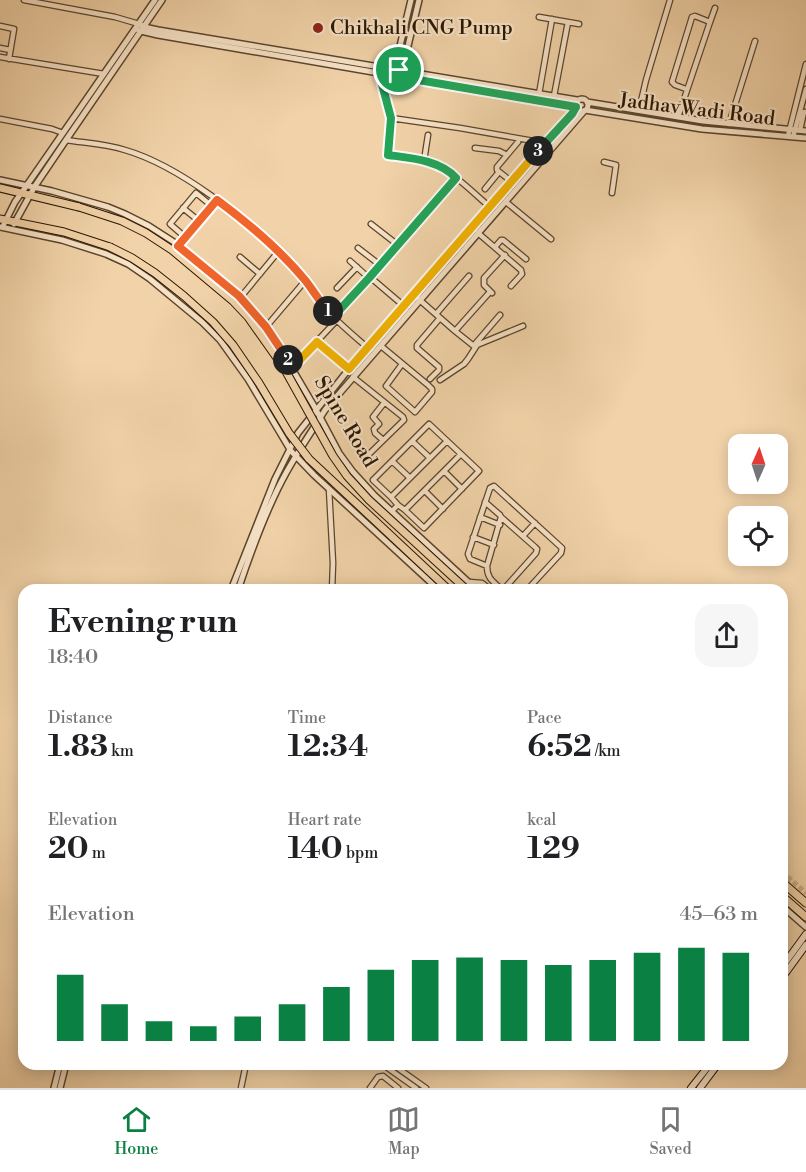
<!DOCTYPE html>
<meta charset="utf-8">
<style>
body{margin:0;font-family:"Libre Bodoni",serif;background:#f6f6f6;color:#202124;height:100vh;display:flex;flex-direction:column;font-size:22px;white-space:nowrap}
*{box-sizing:border-box;margin:0}
p{font-size:20px;color:#757577}
.icon{flex:none;width:33px;height:33px;fill:none;stroke:currentColor;stroke-width:2;stroke-linecap:round;stroke-linejoin:round}
.map{position:relative;flex:1;overflow:hidden}
.side{position:absolute;left:18px;top:584px;width:770px;height:486px;display:flex;flex-direction:column;background:#fff;border-radius:18px;box-shadow:0 3px 15px #0003}
.side>*{flex:none}
.needle{width:39px;rotate:3deg}
.controls{position:absolute;left:728px;top:434px;display:grid;gap:12px}
.controls a{display:grid;place-items:center;width:60px;height:60px;border-radius:12px;background:#fff;box-shadow:0 3px 15px #0003;font-size:30px}
.pin{position:absolute;display:grid;place-items:center;width:51px;height:51px;color:#fff;margin:-26px;border:3px solid #fff;border-radius:50%;box-shadow:0 2px 6px #0007}
.km{position:absolute;width:30px;height:30px;margin:-15px;border-radius:50%;background:#222;color:#fff;font-size:16px;line-height:30px;text-align:center}
.round{display:grid;place-items:center;flex:none;width:63px;height:63px;border-radius:18px;background:#f6f6f6}
.summary{display:flex;align-items:center;justify-content:space-between;height:102px;padding:0 30px}
h1{font-size:33px;font-weight:700;line-height:45px}
.metrics{display:grid;grid-template-columns:repeat(3,1fr);gap:9px;height:102px;padding:6px 30px}
.metrics div{display:grid;align-content:center}
.metrics b{font-size:30px;font-weight:700}
.metrics small{font-size:16px;font-weight:400}
.metrics p{font-size:16px}
.chart{height:168px;padding:12px 30px}
.chart p{display:flex;justify-content:space-between}
.chart svg{width:100%;height:108px;margin-top:6px;stroke:#0b8043;stroke-width:6}
.tabs{display:flex;justify-content:space-around;align-items:center;height:84px;border-top:2px solid #e0e0e0;background:#fff;font-size:16px;color:#757577}
.tabs a{display:grid;justify-items:center;gap:3px}
.tabs .on{color:#0b8043}
.map>svg:first-child{display:block}
</style>
<div class="map">
<svg width="806" height="1088" viewBox="0 0 806 1088">
<rect width="100%" height="100%" fill="#f2d3a9"/>
<filter id="stains"><feTurbulence type="fractalNoise" baseFrequency=".00333" numOctaves="4"/><feColorMatrix values="0 0 0 0 .2 0 0 0 0 .09 0 0 0 0 .02 0 0 0 .5 -.17"/></filter>
<radialGradient id="worn" r=".72"><stop offset=".6" stop-color="#630" stop-opacity="0"/><stop offset="1" stop-color="#630" stop-opacity=".3"/></radialGradient>
<g fill="none" stroke-linecap="round" stroke-linejoin="round">
<!-- tertiary-tunnel -->
<path stroke="#caad87" stroke-width="5" stroke-dasharray="5 2.5" stroke-linecap="butt" d="M782,872L806,893"/>
<defs>
<path id="minor" d="M24,0L115,17L139,24
M539,17L579,24
M710,22L715,8
M0,26L14,29L9,59
M0,48L10,50
M0,57L104,74
M379,73L391,118L388,155C401,157 416,158 430,163C453,171 471,191 490,207
M539,94L552,19
M554,96L568,22
M639,110L646,80L670,0
M678,117L710,22L695,16L692,17L672,82L675,85L686,89
M391,118L460,128L545,143
M0,119L52,129L63,133
M729,124L755,41
M800,130L804,112H806
M788,136L806,64
M793,137L806,89
M66,140C85,143 106,144 125,150C180,166 246,219 287,260C301,275 311,292 324,307C337,322 353,335 368,348
M475,148L499,151L507,155
M424,161L428,135
M604,162L616,165L612,193
M512,182L497,170V167L518,142
M485,189L499,172
M506,202L551,239
M183,208L199,221
M371,224L398,245
M478,233L521,270L522,274L511,286
M185,237L170,224L196,193L212,206
M178,246L213,204
M495,247L501,240H503L526,259
M358,248L380,265
M240,257L260,274
M350,261L369,278
M370,277L404,306
M337,288L357,267
M492,293L484,285V278L505,255
M414,295L455,331L475,347
M240,298L278,252
M436,314L469,276
M333,317L369,278L456,178
M266,327L305,281
M455,331L489,293
M317,342L349,369
M475,344L500,315
M381,346L428,385L432,389V392L415,412L386,386L402,364
M292,368L337,320
M353,377L403,417L404,420L364,459
M430,379L439,370V367L417,348V345L440,318
M440,380L464,364L468,359L477,345L523,326
M383,440L375,433L374,429L379,424L373,417L384,403
M412,441L430,458
M392,461L410,478
M444,471L462,489
M329,489L333,563L332,590
M425,491L443,509
M391,497L373,480L429,424L461,454L405,510L398,505L392,511
M485,502L500,515L501,517L487,566C487,579 493,581 502,590
M398,505L391,497L447,441
M405,510L424,528L479,471L461,454
M480,517L500,525
M501,517L535,547L537,549L536,553L503,590
M523,536L535,523
M473,537L494,545
M487,566L470,559L468,554L490,488L494,486L562,548L561,553L527,590
M469,582L482,583L491,590
M382,1064L416,1088
M392,1064L426,1088
M241,1088L246,1064
M370,1088L378,1077L383,1076L398,1088"/>
<path id="tertiary" d="M139,24L144,27L158,30L577,100
M136,29L141,31L158,35L576,107L572,113L349,369L298,433L275,479L231,590
M394,71L411,0
M402,71L419,0
M576 105a6 6 0 1 1 12 0a6 6 0 1 1-12 0Z
M587,102L703,121L806,131
M0,180L52,191L108,207L125,214L149,226L177,244L231,289L254,312L284,355L314,406L339,453L353,472L374,495L477,590
M4,224L15,202L27,185L155,0
M14,224L35,186L66,140L162,0
M0,227L62,240L106,254L128,264L150,279L202,322L220,340L248,379L291,451L314,475L439,590
M238,590C251,551 266,509 286,473C298,451 312,431 325,410L585,110L702,129L806,138
M782,906L806,927
M54,1088L60,1064
M60,1088L66,1064"/>
<path id="secondary" d="M782,967L806,934
M782,978L806,945
M691,1088L710,1064
M700,1088L718,1064"/>
<path id="primary" d="M0,188L79,207
M0,219L64,232L110,247
M782,882L806,903
M782,896L806,917"/>
</defs>
<!-- minor casing -->
<use href="#minor" stroke="#5a452b" stroke-width="7"/>
<!-- tertiary casing -->
<use href="#tertiary" stroke="#5a452b" stroke-width="8"/>
<!-- secondary casing -->
<use href="#secondary" stroke="#281601" stroke-width="8"/>
<!-- primary casing -->
<use href="#primary" stroke="#281601" stroke-width="9"/>
<!-- minor -->
<use href="#minor" stroke="#f7e2c7" stroke-width="4.5"/>
<!-- tertiary -->
<use href="#tertiary" stroke="#f7e2c7" stroke-width="5"/>
<!-- secondary -->
<use href="#secondary" stroke="#f7e2c7" stroke-width="6"/>
<!-- primary -->
<use href="#primary" stroke="#f2d3a9" stroke-width="7"/>
<defs>
<path id="primary-bridge" d="M79,207L122,221L146,233L172,250L233,301L248,317L284,368L333,456L347,476L369,500L467,590
M110,247L132,258L155,273L184,296L213,322L233,345L259,383L289,433L309,459L449,590"/>
</defs>
<!-- primary-bridge casing -->
<use href="#primary-bridge" stroke="#281601" stroke-width="9" stroke-linecap="butt"/>
<!-- primary-bridge -->
<use href="#primary-bridge" stroke="#f2d3a9" stroke-width="7"/>
</g>
<g fill="none" stroke-linecap="round" stroke-linejoin="round">
<defs>
<path id="split-1" d="M328,311L333,317L369,278L456,178C440,160 410,158 388,155L391,118L379,73L393,75L394,69L399,70"/>
<path id="split-2" d="M288,360L266,327L239,296L178,246L217,200C248,223 280,250 305,280C313,290 319,301 328,311"/>
<path id="split-3" d="M288,360L292,368L317,342L349,369L538,151"/>
<path id="split-4" d="M399,70L402,71L401,77L576,107L572,114L538,151"/>
</defs>
<!-- split-1 casing -->
<use href="#split-1" stroke="#fff" stroke-width="12"/>
<!-- split-2 casing -->
<use href="#split-2" stroke="#fff" stroke-width="12"/>
<!-- split-3 casing -->
<use href="#split-3" stroke="#fff" stroke-width="12"/>
<!-- split-4 casing -->
<use href="#split-4" stroke="#fff" stroke-width="12"/>
<!-- split-1 -->
<use href="#split-1" stroke="#22a559" stroke-width="8"/>
<!-- split-2 -->
<use href="#split-2" stroke="#f0652b" stroke-width="8"/>
<!-- split-3 -->
<use href="#split-3" stroke="#f5b400" stroke-width="8"/>
<!-- split-4 -->
<use href="#split-4" stroke="#22a559" stroke-width="8"/>
</g>
<!-- markers -->
<circle fill="#8f2418" stroke="#f7e2c7" stroke-width="2" cx="318" cy="28" r="6"/>
<g text-anchor="middle" dominant-baseline="central" stroke-width="4.5" stroke-linejoin="round" paint-order="stroke">
<!-- poi labels -->
<g font-size="20" fill="#281601" stroke="#f7e2c7" text-anchor="start">
<text x="330" y="28">Chikhali CNG Pump</text>
</g>
<!-- street labels -->
<g font-size="20" fill="#281601" stroke="#f7e2c7">
<text transform="translate(697 110) rotate(7)">JadhavWadi Road</text>
<text transform="translate(345 422) rotate(59)">Spine Road</text>
</g>
</g>
<rect width="100%" height="100%" filter="url(#stains)"/>
<rect width="100%" height="100%" fill="url(#worn)"/>
</svg>
<div class="controls">
<a><svg class="needle" viewBox="-14 -14 28 28"><path d="M0-13l5 13h-10z" fill="#e53935"/><path d="M0 13l5-13h-10z" fill="#757577"/></svg></a>
<a><svg class="icon" aria-label="locate" viewBox="0 0 24 24"><circle cx="12" cy="12" r="6"/><path d="M12 2v4M12 18v4M2 12h4M18 12h4"/></svg></a>
</div>
<div class="pin" style="left:399px;top:70px;background:#1e9e55"><svg class="icon" aria-label="arrive" viewBox="0 0 24 24"><path d="M6 21V4h12l-3 4 3 4H6"/></svg></div>
<b class="km" style="left:328px;top:311px">1</b>
<b class="km" style="left:288px;top:360px">2</b>
<b class="km" style="left:538px;top:151px">3</b>
<section class="side">
<div class="summary"><div><h1>Evening run</h1><p>18:40</p></div><a class="round"><svg class="icon" aria-label="share" viewBox="0 0 24 24"><path d="M12 15V3M7 8l5-5 5 5M5 13v7h14v-7"/></svg></a></div>
<div class="metrics">
<div><p>Distance</p><b>1.83<small> km</small></b></div>
<div><p>Time</p><b>12:34</b></div>
<div><p>Pace</p><b>6:52<small> /km</small></b></div>
</div>
<div class="metrics">
<div><p>Elevation</p><b>20<small> m</small></b></div>
<div><p>Heart rate</p><b>140<small> bpm</small></b></div>
<div><p>kcal</p><b>129</b></div>
</div>
<div class="chart"><p><span>Elevation</span>45–63 m</p>
<svg viewBox="0 0 160 44" preserveAspectRatio="none"><path d="M5 44V17M15 44V29M25 44V36M35 44V38M45 44V34M55 44V29M65 44V22M75 44V15M85 44V11M95 44V10M105 44V11M115 44V13M125 44V11M135 44V8M145 44V6M155 44V8"/></svg>
</div>
</section>
</div>
<nav class="tabs">
<a class="on"><svg class="icon" aria-label="home" viewBox="0 0 24 24"><path d="M3 11l9-7 9 7M6 9v11h12V9"/></svg>Home</a>
<a><svg class="icon" aria-label="map" viewBox="0 0 24 24"><path d="M3 6l6-2 6 2 6-2v14l-6 2-6-2-6 2zM9 4v14M15 6v14"/></svg>Map</a>
<a><svg class="icon" aria-label="saved" viewBox="0 0 24 24"><path d="M7 4h10v16l-5-4-5 4z"/></svg>Saved</a>
</nav>
